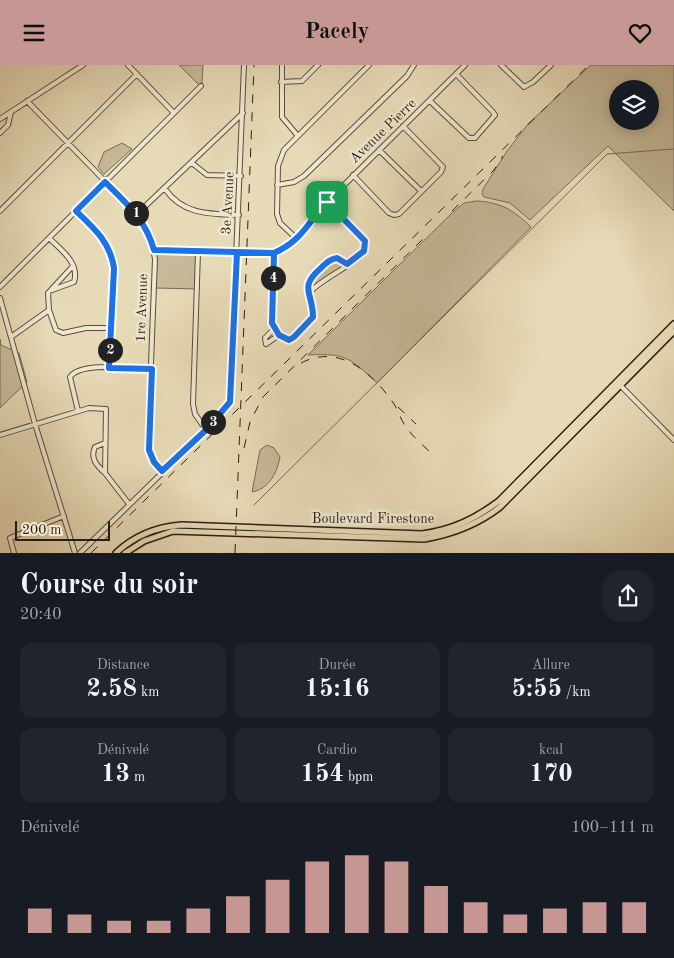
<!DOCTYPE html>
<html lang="fr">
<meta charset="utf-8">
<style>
body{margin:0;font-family:"Old Standard TT",serif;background:#20242c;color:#f1f3f6;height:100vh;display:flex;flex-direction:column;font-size:19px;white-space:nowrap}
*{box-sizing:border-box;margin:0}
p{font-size:16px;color:#9ea1a6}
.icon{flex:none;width:28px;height:28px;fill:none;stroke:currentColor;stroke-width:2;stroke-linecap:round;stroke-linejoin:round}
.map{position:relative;height:488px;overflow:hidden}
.sheet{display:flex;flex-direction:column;background:#171b24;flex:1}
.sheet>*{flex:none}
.fabs{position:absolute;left:609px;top:15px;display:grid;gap:10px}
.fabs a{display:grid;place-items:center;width:50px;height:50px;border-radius:50%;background:#171b24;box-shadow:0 2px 12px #0003;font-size:25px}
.scale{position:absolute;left:15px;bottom:12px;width:95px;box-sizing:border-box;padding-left:5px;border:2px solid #2a1f13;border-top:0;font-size:14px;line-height:18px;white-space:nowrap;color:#2a1f13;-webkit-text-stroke:4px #efe7d0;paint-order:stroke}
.pin{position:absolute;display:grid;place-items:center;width:42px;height:42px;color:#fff;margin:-21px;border-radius:10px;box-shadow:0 2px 8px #0006}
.km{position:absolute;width:25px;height:25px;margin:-12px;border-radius:50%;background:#222;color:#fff;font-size:14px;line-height:25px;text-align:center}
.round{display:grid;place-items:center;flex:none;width:52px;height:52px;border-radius:20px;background:#20242c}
.overview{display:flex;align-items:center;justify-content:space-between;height:85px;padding:0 20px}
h1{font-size:28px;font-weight:600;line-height:38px}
.figures{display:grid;grid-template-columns:repeat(3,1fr);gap:8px;height:85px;padding:5px 20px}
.figures div{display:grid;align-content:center;border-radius:12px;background:#20242c;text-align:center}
.figures b{font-size:25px;font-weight:600}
.figures small{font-size:14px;font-weight:400}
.figures p{font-size:14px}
.chart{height:140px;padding:10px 20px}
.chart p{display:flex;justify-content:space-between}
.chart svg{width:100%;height:90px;margin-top:5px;stroke:#c59692;stroke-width:6}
header{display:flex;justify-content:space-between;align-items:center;height:65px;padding:0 20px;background:#c59692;color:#111;font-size:22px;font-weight:600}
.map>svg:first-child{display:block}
</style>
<header><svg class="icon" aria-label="menu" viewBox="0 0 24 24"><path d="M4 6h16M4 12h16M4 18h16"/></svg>Pacely<svg class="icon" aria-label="heart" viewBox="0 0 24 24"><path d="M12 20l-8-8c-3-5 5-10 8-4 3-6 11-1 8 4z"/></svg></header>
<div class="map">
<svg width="674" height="488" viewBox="0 0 674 488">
<rect width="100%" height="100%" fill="#e7dab6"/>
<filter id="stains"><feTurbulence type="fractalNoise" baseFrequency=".004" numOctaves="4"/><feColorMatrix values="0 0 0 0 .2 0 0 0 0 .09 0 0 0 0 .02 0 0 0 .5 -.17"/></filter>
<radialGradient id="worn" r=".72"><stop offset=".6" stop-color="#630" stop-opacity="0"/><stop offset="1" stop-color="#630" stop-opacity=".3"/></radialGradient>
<!-- green -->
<path fill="#c7ba9a" stroke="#786c56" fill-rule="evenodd" d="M179,0H203L202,18L200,21Z
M591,0H674V146L608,81L530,155L510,138L484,132L482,129L483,124L507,86L528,59ZM618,24H650V56H618Z
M122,78L132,84L104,109L98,102L104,87Z
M476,136C500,137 514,145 531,162L377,318C350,293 346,288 308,290L453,147L464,138Z
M154,185L198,187L199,224L154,223Z
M337,193L347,199L309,228L308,217L331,194Z
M0,274L1,280L19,288L27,317L0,343Z
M267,380L274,383L280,392C277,408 269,424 252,427L260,385Z"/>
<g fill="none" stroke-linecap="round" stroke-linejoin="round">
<!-- stream -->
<path stroke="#756954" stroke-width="1" d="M254,440L607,89L674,84"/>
<defs>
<path id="minor" d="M128,0L174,48
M282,0V52L298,71
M501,0L524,22L533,17L551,0
M281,17L302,16L318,0
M27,36L137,149L151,173L155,194L148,377L152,393L162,406
M430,36L469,73H475L495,50L492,46L456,9
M0,54L83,0
M0,68L8,60L11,47
M379,85L421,126
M192,98L207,110L241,111
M353,110L389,148L394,150L399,149L441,107L443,102L403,61
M277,120L294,117L304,111L407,11L414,0
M165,124C183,150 210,149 239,150
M0,146L137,9
M76,146C94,163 110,177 114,203L109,303
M137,149L243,48
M49,173C61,185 80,198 74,217L52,225
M297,174L280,158L277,149L278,101L284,85L369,0
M154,185L274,187L289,181L302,170L327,137L465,0
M198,187L193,339L195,349L206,365
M73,201L48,228L49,245L56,265L63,268L86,263H111
M0,222L201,21
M309,228V214L331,194L337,193L347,199
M0,233L35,359L75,488
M274,264L279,270L266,279L265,273L274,264L271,253L274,187
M279,270L284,274H292C313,258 314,254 309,228C324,211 359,200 366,180L361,171L327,137
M11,272L49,245
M620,320L674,375
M78,346L70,312C81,296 133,304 152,304
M0,370L89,343L106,344L105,408L129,439
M105,378L95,382C90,393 96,400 105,408
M14,488L10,473L64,451
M80,488L206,365L230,337L244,0"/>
<path id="major" d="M116,488C134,471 157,462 181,460L422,469C452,465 475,454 499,436L674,259
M125,488L144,476L173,466L424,474C453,469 477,460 500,442L674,266"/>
</defs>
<!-- minor casing -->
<use href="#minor" stroke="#594e3c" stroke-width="6"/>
<!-- major casing -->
<use href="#major" stroke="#2a1f13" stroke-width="8"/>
<!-- minor -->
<use href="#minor" stroke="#efe7d0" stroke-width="4"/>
<!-- major -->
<use href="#major" stroke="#e7dab6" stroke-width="5"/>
<!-- rail -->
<path stroke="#2a1f13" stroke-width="1" stroke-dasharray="9 9" stroke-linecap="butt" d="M452,146L494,105L503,91
M301,298C339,278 373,308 394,339C399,347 401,356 407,363C413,372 423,380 431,388
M398,342L416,359
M244,383L250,357L263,332L429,168
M91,488L589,0
M235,488L254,0"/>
</g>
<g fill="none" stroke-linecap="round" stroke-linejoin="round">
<defs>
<path id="route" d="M327,137C307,158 303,175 274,188L154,185C146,155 126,138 105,117L76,146C94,163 110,177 114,203L109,303L152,304L149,385L154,397L162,406L206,365L230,337L237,188H274L272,258L279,270L289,275L294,272L313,252C313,227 298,223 321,203C326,198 330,194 337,193L347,199L364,186L365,176L327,137"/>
</defs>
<!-- route casing -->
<use href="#route" stroke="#fff" stroke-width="10"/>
<!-- route -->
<use href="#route" stroke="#1a73e8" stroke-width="6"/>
</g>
<g text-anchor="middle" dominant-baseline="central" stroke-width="5" stroke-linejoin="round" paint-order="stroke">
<!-- street labels -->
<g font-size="14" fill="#2a1f13" stroke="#efe7d0">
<text transform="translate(383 66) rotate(-44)">Avenue Pierre</text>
<text transform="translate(228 138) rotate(-87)">3e Avenue</text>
<text transform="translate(142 243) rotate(-88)">1re Avenue</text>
<text x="373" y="454">Boulevard Firestone</text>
</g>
</g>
<rect width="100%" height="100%" filter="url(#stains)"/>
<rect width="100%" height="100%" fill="url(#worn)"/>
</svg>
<div class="fabs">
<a><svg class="icon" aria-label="layers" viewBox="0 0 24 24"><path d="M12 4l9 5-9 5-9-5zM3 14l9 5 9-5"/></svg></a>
</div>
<div class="scale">200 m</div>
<div class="pin" style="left:327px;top:137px;background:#1e9e55"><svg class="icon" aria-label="arrive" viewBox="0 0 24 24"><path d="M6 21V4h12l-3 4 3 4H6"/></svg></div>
<b class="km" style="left:136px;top:148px">1</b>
<b class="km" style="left:110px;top:285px">2</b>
<b class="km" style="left:213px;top:357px">3</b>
<b class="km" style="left:273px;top:213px">4</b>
</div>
<section class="sheet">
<div class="overview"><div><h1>Course du soir</h1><p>20:40</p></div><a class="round"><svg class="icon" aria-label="share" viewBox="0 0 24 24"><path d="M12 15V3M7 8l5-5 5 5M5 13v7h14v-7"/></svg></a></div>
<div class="figures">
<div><p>Distance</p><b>2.58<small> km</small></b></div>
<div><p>Durée</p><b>15:16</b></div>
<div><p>Allure</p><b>5:55<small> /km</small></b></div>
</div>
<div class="figures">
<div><p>Dénivelé</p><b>13<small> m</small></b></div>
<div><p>Cardio</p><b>154<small> bpm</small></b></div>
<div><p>kcal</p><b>170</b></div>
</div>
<div class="chart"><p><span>Dénivelé</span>100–111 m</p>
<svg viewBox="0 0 160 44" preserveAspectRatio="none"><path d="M5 44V32M15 44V35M25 44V38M35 44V38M45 44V32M55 44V26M65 44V18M75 44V9M85 44V6M95 44V9M105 44V21M115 44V29M125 44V35M135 44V32M145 44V29M155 44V29"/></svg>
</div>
</section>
